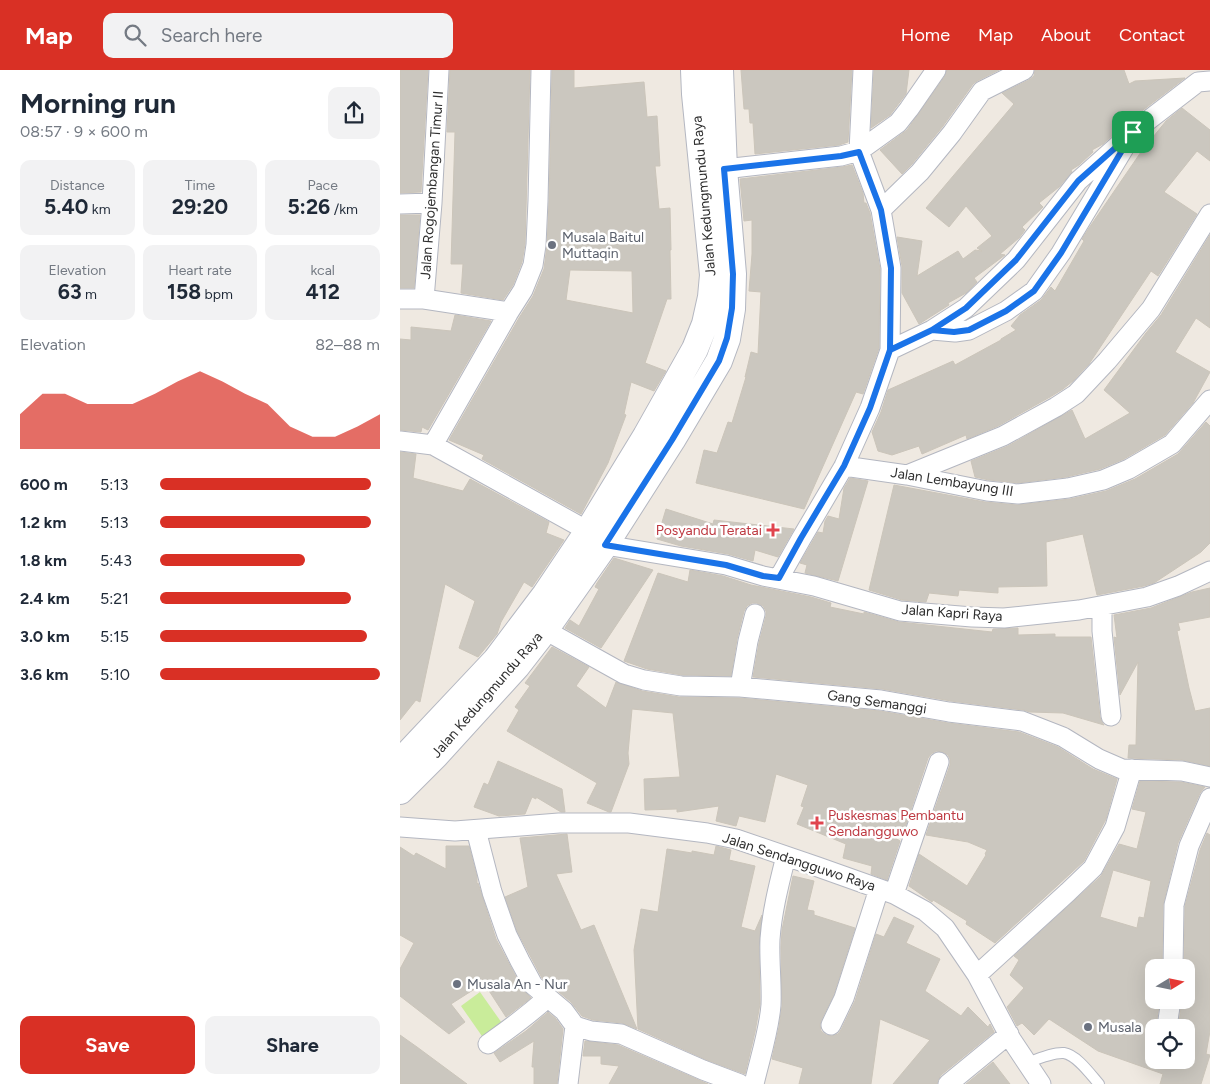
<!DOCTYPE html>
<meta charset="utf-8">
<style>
body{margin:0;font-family:Figtree,sans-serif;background:#f2f2f3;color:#1f2937;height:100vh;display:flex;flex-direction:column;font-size:19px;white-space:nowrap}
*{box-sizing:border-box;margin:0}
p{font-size:16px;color:#747a83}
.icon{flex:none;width:28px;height:28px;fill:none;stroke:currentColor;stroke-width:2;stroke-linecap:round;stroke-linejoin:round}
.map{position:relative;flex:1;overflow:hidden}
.panel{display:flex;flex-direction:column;background:#fff;width:400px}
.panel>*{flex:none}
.needle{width:32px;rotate:80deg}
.tools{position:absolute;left:745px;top:889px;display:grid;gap:10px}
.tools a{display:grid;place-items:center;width:50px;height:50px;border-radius:10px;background:#fff;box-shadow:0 5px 20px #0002;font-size:25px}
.pin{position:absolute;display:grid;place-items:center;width:42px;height:42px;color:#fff;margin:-21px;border-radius:10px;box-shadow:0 2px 8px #0006}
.round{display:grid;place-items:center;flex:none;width:52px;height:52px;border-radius:10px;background:#f2f2f3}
.summary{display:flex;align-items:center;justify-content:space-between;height:85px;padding:0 20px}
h1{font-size:28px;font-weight:700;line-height:38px}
.figures{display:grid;grid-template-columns:repeat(3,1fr);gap:8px;height:85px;padding:5px 20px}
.figures div{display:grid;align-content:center;border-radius:10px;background:#f2f2f3;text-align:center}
.figures b{font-size:21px;font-weight:700}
.figures small{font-size:14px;font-weight:400}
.figures p{font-size:14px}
.chart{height:140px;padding:10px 20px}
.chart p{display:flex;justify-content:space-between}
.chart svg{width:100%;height:90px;margin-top:5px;fill:#d93025;opacity:.7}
.button{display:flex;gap:10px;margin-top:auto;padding:10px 20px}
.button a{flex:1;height:58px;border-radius:10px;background:#d93025;color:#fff;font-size:20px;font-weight:700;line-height:58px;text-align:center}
.button a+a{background:#f2f2f3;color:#1f2937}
ul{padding:0 20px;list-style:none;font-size:16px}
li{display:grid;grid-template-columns:80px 60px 1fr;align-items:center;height:38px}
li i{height:12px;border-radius:6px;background:#d93025}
header{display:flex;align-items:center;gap:30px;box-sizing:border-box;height:70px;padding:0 25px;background:#d93025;color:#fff}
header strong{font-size:24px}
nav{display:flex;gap:28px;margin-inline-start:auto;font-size:18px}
.search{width:350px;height:45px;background:#f2f2f3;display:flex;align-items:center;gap:12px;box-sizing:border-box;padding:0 18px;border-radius:10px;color:#747a83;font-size:19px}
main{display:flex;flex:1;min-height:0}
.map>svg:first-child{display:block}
</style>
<header>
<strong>Map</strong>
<div class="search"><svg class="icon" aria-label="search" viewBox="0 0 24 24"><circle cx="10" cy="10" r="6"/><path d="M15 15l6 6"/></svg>Search here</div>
<nav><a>Home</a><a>Map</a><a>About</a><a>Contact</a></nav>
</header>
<main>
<section class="panel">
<div class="summary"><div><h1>Morning run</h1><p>08:57 · 9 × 600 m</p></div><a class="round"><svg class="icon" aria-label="share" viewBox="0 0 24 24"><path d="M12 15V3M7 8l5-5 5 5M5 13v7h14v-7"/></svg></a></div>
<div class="figures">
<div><p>Distance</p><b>5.40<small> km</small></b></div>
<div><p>Time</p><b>29:20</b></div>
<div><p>Pace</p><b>5:26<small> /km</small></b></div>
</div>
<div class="figures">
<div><p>Elevation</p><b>63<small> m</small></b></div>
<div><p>Heart rate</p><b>158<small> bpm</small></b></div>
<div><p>kcal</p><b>412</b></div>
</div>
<div class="chart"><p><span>Elevation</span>82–88 m</p>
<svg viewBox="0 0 160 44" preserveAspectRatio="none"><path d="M0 44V27L10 17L20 17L30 22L40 22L50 22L60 17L70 11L80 6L90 11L100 17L110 22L120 33L130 38L140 38L150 33L160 27V44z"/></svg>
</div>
<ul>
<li><b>600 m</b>5:13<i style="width:96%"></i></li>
<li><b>1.2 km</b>5:13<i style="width:96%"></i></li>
<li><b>1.8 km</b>5:43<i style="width:66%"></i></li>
<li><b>2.4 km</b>5:21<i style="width:87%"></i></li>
<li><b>3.0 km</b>5:15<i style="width:94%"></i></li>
<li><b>3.6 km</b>5:10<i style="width:100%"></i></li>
</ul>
<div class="button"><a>Save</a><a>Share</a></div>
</section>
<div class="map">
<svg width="810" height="1014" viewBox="0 0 810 1014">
<rect width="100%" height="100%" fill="#efe9e1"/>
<!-- pitch -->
<path fill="#c9ec9a" d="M80,922L104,956L84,969L61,936Z"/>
<!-- building -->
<path fill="#cbc7bf" stroke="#cbc5ba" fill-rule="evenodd" d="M0,0H28L21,122L0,123Z
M50,0H130L125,174L122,192L113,215L103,230L61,223L63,194H51L55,62H47Z
M152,0H174V18L244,12L247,47L257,46L260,96H255L259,139L270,138L271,180H270L271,229H267L245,293L266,301L254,321L231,312L224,344L226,345L208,393L181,444L82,389L84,385L49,370L119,248L133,226L144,199L147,176L149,131ZM170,200L232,201L233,243L166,230Z
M341,0H452L448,72L439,75L355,84L353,53H350L349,39H344Z
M474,0H509L506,24L490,45L471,58Z
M547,0H599L577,11L573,14L543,56L512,94L502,104L480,80L507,60L545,6Z
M635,0H724L729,14L735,11L785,8L726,53L703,74L692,80L693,82L679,95L671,100L672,102L659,117L639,133L643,137L622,157L625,160L619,168L600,184L605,185L574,208L577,212L566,223L548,233L549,235L519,254L502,223V196L497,167L522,171L517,206L558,181L563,189L575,180L582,181L577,178L592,166L566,136L549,157L526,138L614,34L602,23L629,10L634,6Z
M782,38L810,60V91L797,81L764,122L797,144L758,206L751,201L689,294L673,311L663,319L650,327L598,356L567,369L566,365L522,384L519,376L492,385L478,381L472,362L481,342L488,320L553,291L555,295L601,270V269L616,260L611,256L620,245L641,230L651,217L655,221L684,171L682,169L689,158L741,82L766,51Z
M452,95L463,123L464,133H466L470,143L480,199L479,278L463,324L456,322L404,439L296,413L304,380L317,383L328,352L332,353L346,307H345L351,282L358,284L361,222L349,221L352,184V150L344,151L340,109L442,97Z
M0,145H20L14,218H0Z
M810,165V258L796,248L775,282L810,302L793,333L765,365L724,389L700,399L666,407L618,413L589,410L575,407L571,391L608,376L672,340L685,369L730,343L704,320L746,263L761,245Z
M55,245L91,251L28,360L22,357L21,362L0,360V269L11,270V257L51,261Z
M806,352L810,356V473L801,482L754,513L744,516L697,525L683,464L646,472L647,516L598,517V523L559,520L558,526L529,523L526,532L502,530L469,520L494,415L585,432L617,435L670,429L706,421L735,409L778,384Z
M0,382L16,384L13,408L63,421L70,409L149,452L146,463L164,470L132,517L124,512L101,552L97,564L78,587L59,578L75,531L45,514L20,632L16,630L0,650Z
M450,408L468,411L438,511L405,503L407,495L400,493L418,462L423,463L425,451L428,446L439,449L444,418Z
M266,439L313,454L314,450L394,459L378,487L355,480L353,491L328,484L281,476L257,469Z
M214,488L253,500L201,578L165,558L170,550L179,556L199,519L195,517L197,513Z
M290,500L323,506L351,515L411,527L431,533L430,537L464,544V542L499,552L592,562L593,559L618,558V565L655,564V567H691L700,647L702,652L704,655L663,643L630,642L623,640L551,631L482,619L353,607L359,573L366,546V541L363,536L357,533H352L347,536L344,541L337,569L331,606L282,605L247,599L224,591L258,503L288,512Z
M810,518V547L778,553L780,560L777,561L789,618L795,641L810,638V696L782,690L728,688L729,675H736L738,592L720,625L714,567L717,568L714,545L751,538L792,522Z
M152,577L189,597L176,616L206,638L216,612L242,621L279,627L339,628L480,641L548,653L619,662L658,677L693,699L717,709L706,749L684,791L595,873L566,854L567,851L533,830L532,832L509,816L519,784L567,816L586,785L585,784L587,780L568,772L526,765L550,695V689L548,685L543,682L536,681L531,684L528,688L504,761L479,757L500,771L487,810L471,804L472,796L443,788L446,774L397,754L404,737L401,736L408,715L376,704L365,752L339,746L336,756L316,751L319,736L277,742V739L245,740L244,709L280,707L273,643L232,639L228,683L229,694L211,742H209L187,733L197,713L107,661L119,640L115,637L130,616L125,613Z
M98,691L162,719L165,742H161L136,727V729L132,727L125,744L99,746L74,737L84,713L88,715Z
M740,711L781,712L805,717L800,723L778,773L763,835L762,898H754V930H760L757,949V954L760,958H754V990H786V958H776L779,952L782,930H786V898H784L785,836L800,780L807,763L810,765V961L806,984L810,985L801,1014H760L763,1004L698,981L649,949L634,965L622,953L617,956L607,937L624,918L610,905L619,890L614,886L701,806L719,774L737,779L746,742L732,739ZM713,800L751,811L744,848L739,847L737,858L700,847Z
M167,764L172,802L156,804L181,860L194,855L237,959L222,953L193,950L182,946L171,932L142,908L117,861L105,827L128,817L120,768Z
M46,776H69L77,807V814L78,813L96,869L123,920L131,928L106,947L84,913L51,934L65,952L49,964L0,926V899L14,873L0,865V777L14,786L16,783L46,799Z
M316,776L331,780L329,790L355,796L341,857L355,861L362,845L359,877L360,934L355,962L345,1004L307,990L238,959L234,880L241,839L258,842L267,779L292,783V781L314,785Z
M393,806L414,811L407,840L414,841V845L455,858L434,924L421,951L420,955L421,961L426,965L432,966L438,964L441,960L455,931L476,864L484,867L494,847L514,856L506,873L540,889L525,921L561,946L568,937L588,957L590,954L594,962L541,1005L538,1010L537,1014H493L530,970L480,949L471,1014H399L403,998L372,989L379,957L382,936L381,877L382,860Z
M148,942L156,949L163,959L157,1014H134V997H132L134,971L100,992L94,983L126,961Z
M0,965L17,977L67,1014H0Z
M185,971L218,975L308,1014H209L219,996L201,994V986H183Z
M593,992L610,1014H566Z"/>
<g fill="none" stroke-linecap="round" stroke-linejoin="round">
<defs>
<path id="service" d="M627,993C637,989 653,982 664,983C677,985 691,1005 699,1014"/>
<path id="minor" d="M324,99L441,86L459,81L498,53L509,39L536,0
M0,134L32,133
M481,140L520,102L552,63L582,21L624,0
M0,229H24L109,242
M24,229L32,133L39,0
M532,260L555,262L569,260L606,241L634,221L661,183L724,78
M490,280L532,260L566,238L616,190L678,111L733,62L798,12L810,11
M0,371L33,375L188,461L205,475L326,495L363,506L414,516L500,541L572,547L604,548L679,540L747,527L778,516L810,501
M33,375L109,242L123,220L133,195L136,175L138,131L141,0
M444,396L507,405L587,421L618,424L668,418L703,410L729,399L772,374L810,330
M507,405L603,366L656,337L676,324L707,291L751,239L810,144
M379,508L401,469L444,396L470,338L490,280L491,198L481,140L459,81L463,0
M702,536V561L711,646
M145,560L224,604L244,610L281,616L340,617L481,630L549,642L622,651L663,667L699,689L722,699L782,701L810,707
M340,617L348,571L355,544
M0,757L55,761L159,753H229L307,763L336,769L418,797L494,824L525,841L545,858L577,905L611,969L641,1014
M76,760L92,822L107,865L120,891L133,915L164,941L175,956L168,1014
M494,824L539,692
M773,898L774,835L789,776L810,728
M577,905L668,822L693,798L715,757L732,699
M768,950L771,930
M431,955L444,928L479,819
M175,956L191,961L221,964L303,1000L340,1014
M88,974C109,959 129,945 148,927
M354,1014C360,988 369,961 371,935C372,913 369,891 370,869C372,841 379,814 386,786
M548,1014L609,964"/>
<path id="secondary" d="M0,692L96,590L145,525L188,461L246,366L295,279L305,254L311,227L313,205L295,24L294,0
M0,721L36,685L117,596L145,560L205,475L272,370L319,291L327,269L332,239L333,204L324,99L320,0"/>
</defs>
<!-- service casing -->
<use href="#service" stroke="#b4b7c1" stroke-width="12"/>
<!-- minor casing -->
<use href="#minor" stroke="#b4b7c1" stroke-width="21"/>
<!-- secondary casing -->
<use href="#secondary" stroke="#b4b7c1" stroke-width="28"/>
<!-- service -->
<use href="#service" stroke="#fff" stroke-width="10"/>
<!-- minor -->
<use href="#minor" stroke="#fff" stroke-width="19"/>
<!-- secondary -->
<use href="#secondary" stroke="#fff" stroke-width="26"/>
</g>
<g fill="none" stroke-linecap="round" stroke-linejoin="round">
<defs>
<path id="route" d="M733,62L678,111L616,190L566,238L532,260L490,280L470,338L444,396L401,468L379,508L363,506L326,495L205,475L272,370L319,291L327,268L332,238L333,204L324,99L441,86L459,82L481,140L491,198L490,280L532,260L554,262L569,260L606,241L634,221L661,183L733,62"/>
</defs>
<!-- route casing -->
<use href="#route" stroke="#fff" stroke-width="10"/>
<!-- route -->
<use href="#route" stroke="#1a73e8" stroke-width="6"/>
</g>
<!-- markers -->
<g fill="#6b7280" stroke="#fff" stroke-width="2">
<circle cx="152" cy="175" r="5"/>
<circle cx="57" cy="914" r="5"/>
<circle cx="688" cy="957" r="5"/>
</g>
<g fill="#e0444e" stroke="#fff" stroke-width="2">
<path d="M370.5 452.5h5v5h5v5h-5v5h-5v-5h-5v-5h5z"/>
<path d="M414.5 745.5h5v5h5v5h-5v5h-5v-5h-5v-5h5z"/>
</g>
<g text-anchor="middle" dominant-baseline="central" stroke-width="5" stroke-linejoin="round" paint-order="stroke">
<!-- street labels -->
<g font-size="14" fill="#2e2e2e" stroke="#fff">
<text transform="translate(32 115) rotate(-86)">Jalan Rogojembangan Timur II</text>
<text transform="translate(304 126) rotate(-95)">Jalan Kedungmundu Raya</text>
<text transform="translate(552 412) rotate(9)">Jalan Lembayung III</text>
<text transform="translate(552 543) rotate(4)">Jalan Kapri Raya</text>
<text transform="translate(87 625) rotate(-49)">Jalan Kedungmundu Raya</text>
<text transform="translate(477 632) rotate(8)">Gang Semanggi</text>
<text transform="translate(399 792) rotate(18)">Jalan Sendangguwo Raya</text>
</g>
<!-- worship labels -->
<g font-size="14" fill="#5b616d" stroke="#fff" text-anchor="start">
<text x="162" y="167">Musala Baitul<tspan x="162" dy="16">Muttaqin</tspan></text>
<text x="67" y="914">Musala An - Nur</text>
<text x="698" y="957">Musala</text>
</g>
<!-- health labels -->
<g font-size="14" fill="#be3a42" stroke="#fff" text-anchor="end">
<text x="362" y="460">Posyandu Teratai</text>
<text x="428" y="745" text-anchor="start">Puskesmas Pembantu<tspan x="428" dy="16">Sendangguwo</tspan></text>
</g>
</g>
</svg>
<div class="tools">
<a><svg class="needle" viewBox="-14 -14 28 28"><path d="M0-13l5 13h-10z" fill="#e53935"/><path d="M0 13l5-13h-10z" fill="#747a83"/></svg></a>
<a><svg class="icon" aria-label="locate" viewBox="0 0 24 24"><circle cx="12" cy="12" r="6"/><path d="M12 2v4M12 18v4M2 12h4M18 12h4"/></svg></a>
</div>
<div class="pin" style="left:733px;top:62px;background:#1e9e55"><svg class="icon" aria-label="arrive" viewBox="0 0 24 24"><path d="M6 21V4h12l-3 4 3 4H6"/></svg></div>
</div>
</main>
